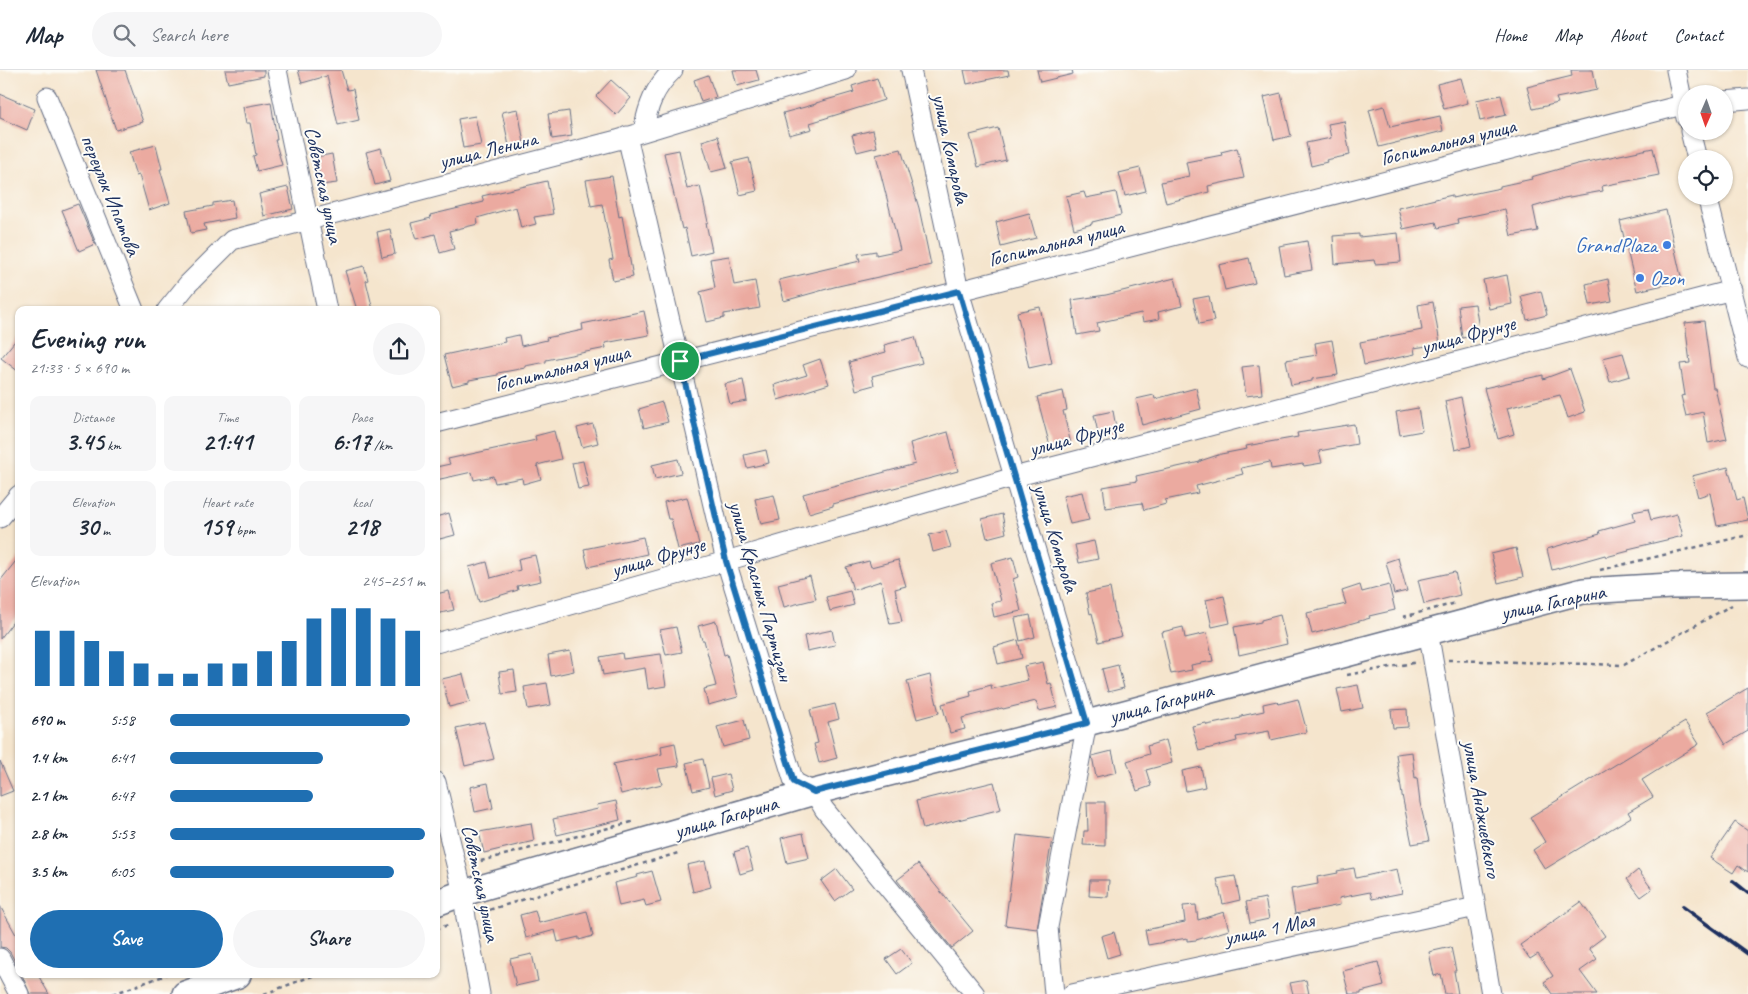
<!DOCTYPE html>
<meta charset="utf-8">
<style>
body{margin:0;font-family:Caveat,sans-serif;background:#f6f6f7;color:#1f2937;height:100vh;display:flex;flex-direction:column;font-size:19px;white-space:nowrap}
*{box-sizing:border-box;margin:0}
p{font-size:16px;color:#747a83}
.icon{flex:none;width:28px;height:28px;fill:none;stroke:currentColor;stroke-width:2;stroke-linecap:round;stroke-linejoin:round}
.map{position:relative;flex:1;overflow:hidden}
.panel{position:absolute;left:15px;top:236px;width:425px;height:672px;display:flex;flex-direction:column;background:#fff;border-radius:10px;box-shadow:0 1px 4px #0004}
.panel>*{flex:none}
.needle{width:32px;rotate:182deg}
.tools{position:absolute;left:1678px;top:15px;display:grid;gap:10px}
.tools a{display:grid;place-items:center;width:55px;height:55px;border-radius:50%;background:#fff;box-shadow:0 1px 4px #0004;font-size:25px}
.pin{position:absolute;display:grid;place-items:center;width:42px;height:42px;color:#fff;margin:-21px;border:2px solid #fff;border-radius:50%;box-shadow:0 1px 5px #0007}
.round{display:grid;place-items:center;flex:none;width:52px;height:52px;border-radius:26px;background:#f6f6f7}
.head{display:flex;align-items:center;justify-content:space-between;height:85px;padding:0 15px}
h1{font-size:28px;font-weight:800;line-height:38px}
.metrics{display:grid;grid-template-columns:repeat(3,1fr);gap:8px;height:85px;padding:5px 15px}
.metrics div{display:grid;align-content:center;border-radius:10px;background:#f6f6f7;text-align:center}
.metrics b{font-size:25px;font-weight:800}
.metrics small{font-size:14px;font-weight:400}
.metrics p{font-size:14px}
.chart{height:140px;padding:10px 15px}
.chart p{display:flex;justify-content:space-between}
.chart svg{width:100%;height:90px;margin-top:5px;stroke:#1f6fb2;stroke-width:6}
.action{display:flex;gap:10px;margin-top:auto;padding:10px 15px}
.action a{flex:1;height:58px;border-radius:30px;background:#1f6fb2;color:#fff;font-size:20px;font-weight:800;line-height:58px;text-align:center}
.action a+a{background:#f6f6f7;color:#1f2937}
ul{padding:0 15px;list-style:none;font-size:16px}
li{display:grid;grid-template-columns:80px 60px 1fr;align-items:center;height:38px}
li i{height:12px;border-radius:6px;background:#1f6fb2}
header{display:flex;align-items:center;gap:30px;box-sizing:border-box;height:70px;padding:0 25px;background:#fff;border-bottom:1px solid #e0e1e3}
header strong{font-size:24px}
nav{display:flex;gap:28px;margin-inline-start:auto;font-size:18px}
.search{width:350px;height:45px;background:#f6f6f7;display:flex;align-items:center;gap:12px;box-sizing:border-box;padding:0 18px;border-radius:28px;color:#747a83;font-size:19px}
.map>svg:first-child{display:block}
</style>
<header>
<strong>Map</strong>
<div class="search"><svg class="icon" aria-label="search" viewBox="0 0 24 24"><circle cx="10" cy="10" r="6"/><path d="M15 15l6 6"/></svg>Search here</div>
<nav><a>Home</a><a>Map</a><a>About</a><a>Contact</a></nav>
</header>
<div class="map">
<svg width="1748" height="924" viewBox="0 0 1748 924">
<rect width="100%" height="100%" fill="#fdfcf7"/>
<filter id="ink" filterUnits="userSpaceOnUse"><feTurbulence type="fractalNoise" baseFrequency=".02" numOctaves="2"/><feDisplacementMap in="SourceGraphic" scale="10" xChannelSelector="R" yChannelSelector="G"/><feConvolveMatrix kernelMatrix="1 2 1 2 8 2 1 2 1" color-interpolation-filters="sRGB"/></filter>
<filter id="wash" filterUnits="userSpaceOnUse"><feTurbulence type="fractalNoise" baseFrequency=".0096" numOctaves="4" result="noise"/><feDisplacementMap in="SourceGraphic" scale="20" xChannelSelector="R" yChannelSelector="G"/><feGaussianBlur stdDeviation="1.12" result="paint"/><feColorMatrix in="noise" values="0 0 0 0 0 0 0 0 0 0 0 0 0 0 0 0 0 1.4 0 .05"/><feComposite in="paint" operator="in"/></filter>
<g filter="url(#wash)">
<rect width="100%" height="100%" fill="#f5e5cd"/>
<g id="blocks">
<!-- building -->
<path fill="#ebaaa0" d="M96,0H125L143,52L116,60Z
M225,0H264V6L228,13Z
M298,0H341L347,20L353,19L359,50L338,55L327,6L302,13Z
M733,0H756L759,10L737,16Z
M964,0H1008L1009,5L967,14Z
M1037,0H1072L1073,4L1040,12Z
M1571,0H1593L1597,20L1556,28L1558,33L1533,39L1527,17L1572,6Z
M708,5L716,27L701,32L694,10Z
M877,8L884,30L810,53L812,59L789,65L783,43L816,34V33L854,22L852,16Z
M1461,8L1468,33L1444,39L1437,14Z
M611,10L631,28L616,45L596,26Z
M1281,23L1291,66L1274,70L1264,27Z
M0,24L35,39L27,60L0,48Z
M1501,25L1506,45L1480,51L1476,30Z
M271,32L277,70H275L282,95L257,101L253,86L256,85L250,53H246L243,37Z
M1384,36L1390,57L1440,46L1443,61L1379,77L1369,40Z
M518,39L525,79L510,81L502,42Z
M569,41L572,66L552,69L548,44Z
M475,46L481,75L463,78L458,49Z
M1344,51L1350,85L1326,90L1327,92L1311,96L1306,73L1331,68L1328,54Z
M998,58L1006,90L978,97L970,65Z
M873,60L877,77L857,82L852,65Z
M718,66L727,98L711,102L702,71Z
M156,75L162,99H160L170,133L149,140L139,105L136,106L129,82Z
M381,78L390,111L375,115L366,82Z
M1237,78L1244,108L1208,116L1209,122L1166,133L1161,112L1189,106L1186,92L1222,85L1221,82Z
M1653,78L1659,105L1602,116L1603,121L1564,128L1533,137L1538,161L1511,166L1505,139L1457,149L1458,153L1438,158L1436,152L1403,159L1398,138L1452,125V128L1500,118V116L1532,109L1531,107L1577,94Z
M901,79L919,138L931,195L834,217L784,231L779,210L860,191L858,184L876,181V185L900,180L876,85Z
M679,80L687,119L700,116L708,152L706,153L712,181L691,186L685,158L682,159L664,83Z
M332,84L337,113L321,115L316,87Z
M749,88L757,121L740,125L732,92Z
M1140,98L1146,121L1125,126L1119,103Z
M612,106L619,147L622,146L633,207L613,211L609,190L613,189L602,134L591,136L586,110Z
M547,111L553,144L534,147L536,154L521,158L516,137L477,148L478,154L449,161L454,179L440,183L435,164L416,169L411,153L431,148L430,145L484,132L482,126Z
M288,117L293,139L264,146L259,124Z
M1084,122L1086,128L1116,122L1121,145L1092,152V154L1074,159L1066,126Z
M232,130L235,148L204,154L206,160L191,163L186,141L213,136V133Z
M78,134L95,174L79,181L62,140Z
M1666,140L1682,211L1637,221L1620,151Z
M1029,143L1036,168L1001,177L996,152Z
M390,159L395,184L382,187L377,162Z
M1398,163L1401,192L1375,194L1374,190L1335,194L1333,166L1359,164V167Z
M1307,171L1312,200L1284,205L1279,176Z
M729,186L734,215L755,211L760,238L724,244V248L707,252L700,222L715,218L710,189Z
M1249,188L1255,213L1225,220L1219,195Z
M364,196L368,210L366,211L373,240H357L345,201Z
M1507,205L1512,234L1489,239L1483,210Z
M1175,208L1182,236L1158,242L1159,249L1143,252L1141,243L1097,253L1099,261L1077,265L1072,230L1106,225Z
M1608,209L1612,231L1590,235L1586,214Z
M1541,221L1547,245L1527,250L1521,226Z
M1209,226L1214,251L1199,254L1193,229Z
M1433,232L1440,274L1414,278L1415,284L1364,295L1360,272L1422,260L1418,235Z
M1475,234L1480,265L1462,268L1458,236Z
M1040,237L1052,293L1029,298L1017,242Z
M644,241L649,265L605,273L606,278L546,290V292L525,296V298L498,303V305L469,310V312L452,316L444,285L505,272L504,268L519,265L521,276L547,270L546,268L583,260L582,254Z
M1704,251L1713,318H1715L1727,369L1708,373L1703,342L1686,346L1681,326L1685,325L1680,294L1690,293L1685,253Z
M19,266V302L1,288Z
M915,267L922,293L872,306L874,315L856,320L849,292L886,282L884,275Z
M1332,270L1338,305L1312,309V311L1291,315L1286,290L1317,285L1315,273Z
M1623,283L1630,306L1610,312L1603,288Z
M820,289L829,314L778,330L774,315L807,305L803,295Z
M1259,295L1262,324L1246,326L1242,297Z
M1570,299L1585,342L1568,348L1560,325L1507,338L1514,364L1498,369L1484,318L1543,305V309Z
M743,310L747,331L730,334L725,314Z
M1196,318L1201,339L1142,355L1136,329L1154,325L1155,329Z
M1063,321L1067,340L1063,341L1071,374L1051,380L1037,327Z
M1461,327L1471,376L1455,380L1445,331Z
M662,332L668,352L644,358L639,339Z
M1418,338L1422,361L1400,365L1396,342Z
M1113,341L1117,363L1099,367L1094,345Z
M593,354L598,373L582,377L577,358Z
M1354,354L1357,374L1319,381L1322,393L1304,396L1303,394L1271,399L1270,392L1241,398L1243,404L1196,416L1198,423L1165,430L1166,434L1144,440L1142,433L1106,438L1103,417L1137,411L1136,406L1200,392V391L1221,384L1247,379L1246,376L1298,367L1297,363Z
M554,361L561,389L537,395L541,409L523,414L522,408L495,413L493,406L474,410L472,402L436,410V397L450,394L448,389L536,370L535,366Z
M948,362L958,401L833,434V436L809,443L803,424L915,394L910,373Z
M766,380L769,393L747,398L744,385Z
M678,389L681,403L655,409L652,395Z
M583,391L589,417L578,419L572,393Z
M1728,397L1737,430L1743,428L1748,450L1717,456L1710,423L1698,427L1692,406Z
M1082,422L1089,450L1070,454L1063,426Z
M774,425L780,450L761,454L755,429Z
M687,427L699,474L678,479L671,449H668L664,432Z
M1648,439L1651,450L1677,444L1683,466L1628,479L1629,481L1606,487L1605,485L1552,500L1547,479L1600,464L1599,461L1635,451L1633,442Z
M449,443L455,465L436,470V447Z
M1002,444L1006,463L987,468L982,449Z
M946,461L951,477L933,482L929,465Z
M643,467L647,484L588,497L584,479Z
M1094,471L1098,489L1079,493L1075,475Z
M1516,478L1523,507L1498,513L1491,484Z
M535,485L541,511L517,516L518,520L479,532L469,497L487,492L491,508L520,500L518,489Z
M19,487V544L0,569V511Z
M1013,487L1018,507L1013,509L1021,541L994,547L991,533L1001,531L991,493Z
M1398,488L1407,521L1394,524L1386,492Z
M898,490L906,516L895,519L902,552L890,554L881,511L853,520L846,497L869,491L871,497Z
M1455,502L1460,525L1424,534L1418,510Z
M810,506L816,529L784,537L778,514Z
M1360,515L1362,522L1389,515L1395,540L1369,546L1370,548L1342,556L1312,564L1307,543L1346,534L1342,521Z
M1110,518L1116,550L1122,566L1099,572L1092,543L1090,544L1086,523Z
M449,521L454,540L436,544V524Z
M850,521L854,535L830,541L826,527Z
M1224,526L1230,553L1212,557L1206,530Z
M1030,545L1035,567L1020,571L1015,548Z
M1280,545L1287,574L1239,585L1234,557L1261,552V550Z
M716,551L724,585L727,584L738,627L708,635L704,619L716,616L704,570H702L698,556Z
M676,557L682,582L666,585L660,560Z
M1183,557L1185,568L1207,563L1213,591L1191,595L1192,600L1171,604L1162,562Z
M832,560L835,575L807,581L804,566Z
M1018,570L1022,588L998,594L994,577Z
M570,581L574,601L551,606L548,585Z
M622,583L623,589L661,584L666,616L648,619L645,598L603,605L600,587Z
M1043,592L1048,614L1051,613L1057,637L1039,641L1036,631L1003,639L1002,638L962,648L965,659L950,663L942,634L971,626L970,621L991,615L992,619L1028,610L1024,596Z
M1118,595L1124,618L1108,622L1102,599Z
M514,600L517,622L502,624L499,602Z
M463,604L470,632L449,637L442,609Z
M930,605L939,643L917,649L907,611Z
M547,613L551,635L528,639L524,617Z
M1358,615L1363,638L1342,642L1337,619Z
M1748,618V661L1726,674L1707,642Z
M1298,629L1307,662L1271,670L1269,661L1236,667L1237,671L1199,681L1192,656L1206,653L1207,655L1241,648V646L1264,641L1263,634L1277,631L1278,634Z
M835,634L839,649L828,652L837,688L819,693L814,674L818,673L810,640Z
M1407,639L1408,657L1393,658L1391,640Z
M744,650L749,670L723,677L717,657Z
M484,652L494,689L465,696L456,658Z
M1685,652L1699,674L1642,710L1653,727L1628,742L1631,747L1545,799L1533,780L1545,772L1530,747Z
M1166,670L1172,693L1146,700L1151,716L1137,721L1127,691L1149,684L1147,676Z
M675,673L679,696L658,699L662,714L621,724L613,694L662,684L661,676Z
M1112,681L1117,702L1096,707L1092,686Z
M1412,682L1415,708L1417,707L1420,733L1429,771L1412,774L1402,725L1396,684Z
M703,689L709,717L693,721L686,693Z
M0,691L13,721L0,726Z
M1201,697L1205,717L1186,721L1182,701Z
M728,704L732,720L715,725L711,708Z
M994,712L1001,739L923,759L916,731Z
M488,713L493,738L475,742L470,717Z
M616,731L620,750L557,765L553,749L598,739L597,735Z
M1087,732H1105V776L1083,775L1084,761H1088Z
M1735,752L1748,761V802L1738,795L1733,803L1710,788Z
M531,753L534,771L484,783L479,762Z
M803,763L809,788L787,793L781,768Z
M1017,765L1052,769L1037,859L1005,855Z
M747,778L753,800L740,804L734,782Z
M705,791L711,817L693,822L687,795Z
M918,794L973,861L952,878L897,810Z
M1354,798L1356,808L1397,799L1402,823L1372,829L1370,822L1339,828L1340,835L1295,844L1291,819L1318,814L1317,807L1338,803L1337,801Z
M837,799L852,819L835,831L821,811Z
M1638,800L1652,819L1641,827L1627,809Z
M652,801L661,832L646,836L644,830L619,836L614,813L638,807L637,805Z
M1235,806L1240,830L1223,834L1217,809Z
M1090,810H1109L1108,827L1089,826Z
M1265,828L1269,849L1250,853L1246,832Z
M1581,832L1605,866L1589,878L1597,889L1580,901L1597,924H1552L1544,912L1553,906L1538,884L1530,889L1520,875Z
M1196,835L1198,850L1224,842L1229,860L1196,870L1187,871V868L1148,875L1145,860L1185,852L1183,836Z
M0,836L19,870V899L10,882L6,878L0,877Z
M535,841L539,853L587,841L593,866L579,870V867L558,872L555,860L526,868L520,845Z
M1114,862L1120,884L1107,888L1101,866Z
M1451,877L1456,901H1454L1458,924H1445L1441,904L1434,906L1429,882Z
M901,879L912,893L897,904L886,889Z
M532,884L538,911L516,916L510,889Z
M1378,892L1384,916L1361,922V924H1349L1343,901Z
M22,905H38L49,924H30Z
M1306,910L1309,924H1293L1290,913Z"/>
</g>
</g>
<g filter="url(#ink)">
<use href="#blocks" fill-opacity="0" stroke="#676f85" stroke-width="1"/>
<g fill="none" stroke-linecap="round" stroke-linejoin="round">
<defs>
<path id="minor" d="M277,0L327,240
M911,0L959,221L1087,653L1048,857L1054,924
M1676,0L1686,48
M47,27L134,240
M1724,31L1748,29
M643,61C648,36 654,18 673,0
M1690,61L1697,89
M627,66L726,491L794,712L814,722L824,739L975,924
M1707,126L1748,288
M167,240L188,214L232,170L617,70L846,0
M436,353L959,221L1686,34
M0,448L19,425
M1428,561L1491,924
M436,573L726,491L1014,407L1732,220
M436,712L463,823L466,848L480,924
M0,888L19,924
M1072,924L1476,837"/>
<path id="major" d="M436,833L463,823L814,722L1087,653L1583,521L1671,516L1748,515
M185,924L238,905"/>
</defs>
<!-- minor casing -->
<use href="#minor" stroke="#676f85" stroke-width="21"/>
<!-- major casing -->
<use href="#major" stroke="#676f85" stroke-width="28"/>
<!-- path -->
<path stroke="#676f85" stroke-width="2.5" stroke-dasharray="4 4" stroke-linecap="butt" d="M1600,500L1748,465
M1403,547L1456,533
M1448,590L1624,595L1732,535
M1347,605L1418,592
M473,793L632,752
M482,842L678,783
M436,859L451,854
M113,924L166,905
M264,924L315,905"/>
<!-- minor -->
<use href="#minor" stroke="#fff" stroke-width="19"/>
<!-- major -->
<use href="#major" stroke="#fff" stroke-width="25"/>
<!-- rail -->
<path stroke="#1b2f5e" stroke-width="4" d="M1733,811L1748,823
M1683,837L1748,884"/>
</g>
</g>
<g fill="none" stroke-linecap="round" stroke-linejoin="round" filter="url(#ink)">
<defs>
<path id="route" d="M959,221L1087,653L814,722L794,712L726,491L680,291Z"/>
</defs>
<!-- route casing -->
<use href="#route" stroke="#fff" stroke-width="10"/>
<!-- route -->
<use href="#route" stroke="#1f6fb2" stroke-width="6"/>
</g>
<!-- markers -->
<g fill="#3f7fe0" stroke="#fdfcf7" stroke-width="2">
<circle cx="1667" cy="175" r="5"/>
<circle cx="1640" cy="208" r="5"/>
</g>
<g text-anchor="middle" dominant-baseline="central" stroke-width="4" stroke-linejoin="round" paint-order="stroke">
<!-- street labels -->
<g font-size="21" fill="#1b2f5e" stroke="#fdfcf7">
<text transform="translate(1448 72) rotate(-14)">Госпитальная улица</text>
<text transform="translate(951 79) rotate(78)">улица Комарова</text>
<text transform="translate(488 80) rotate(-14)">улица Ленина</text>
<text transform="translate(324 115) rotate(78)">Советская улица</text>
<text transform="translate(111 125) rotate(68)">переулок Ипатова</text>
<text transform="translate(1056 173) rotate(-14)">Госпитальная улица</text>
<text transform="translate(1468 265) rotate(-15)">улица Фрунзе</text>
<text transform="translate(562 298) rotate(-14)">Госпитальная улица</text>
<text transform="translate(1076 367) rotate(-15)">улица Фрунзе</text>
<text transform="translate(1056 468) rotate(73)">улица Комарова</text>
<text transform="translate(658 487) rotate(-16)">улица Фрунзе</text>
<text transform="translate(761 521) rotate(74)">улица Красных Партизан</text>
<text transform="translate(1553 532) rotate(-12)">улица Гагарина</text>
<text transform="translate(1161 633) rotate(-15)">улица Гагарина</text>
<text transform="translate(1482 739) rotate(80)">улица Анджиевского</text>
<text transform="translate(726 747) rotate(-16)">улица Гагарина</text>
<text transform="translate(481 813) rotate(78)">Советская улица</text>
<text transform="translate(1269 859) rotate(-12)">улица 1 Мая</text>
</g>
<!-- shop labels -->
<g font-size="21" fill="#366cbe" stroke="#fdfcf7" text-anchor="end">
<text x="1657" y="175">GrandPlaza</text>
<text x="1650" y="208" text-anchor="start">Ozon</text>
</g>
</g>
</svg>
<div class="tools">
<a><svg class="needle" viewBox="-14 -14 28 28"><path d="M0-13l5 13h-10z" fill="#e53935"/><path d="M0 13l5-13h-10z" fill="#747a83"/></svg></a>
<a><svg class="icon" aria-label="locate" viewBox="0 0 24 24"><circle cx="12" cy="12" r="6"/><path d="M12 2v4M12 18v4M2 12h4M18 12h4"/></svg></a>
</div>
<div class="pin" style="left:680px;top:291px;background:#1e9e55"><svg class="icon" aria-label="arrive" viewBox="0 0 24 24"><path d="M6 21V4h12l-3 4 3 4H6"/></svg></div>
<section class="panel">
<div class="head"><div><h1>Evening run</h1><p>21:33 · 5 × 690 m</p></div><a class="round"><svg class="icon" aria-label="share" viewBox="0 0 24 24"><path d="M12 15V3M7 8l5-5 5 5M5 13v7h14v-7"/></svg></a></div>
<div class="metrics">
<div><p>Distance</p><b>3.45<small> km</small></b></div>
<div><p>Time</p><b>21:41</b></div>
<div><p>Pace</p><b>6:17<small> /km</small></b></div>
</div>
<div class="metrics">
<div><p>Elevation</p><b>30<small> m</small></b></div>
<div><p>Heart rate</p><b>159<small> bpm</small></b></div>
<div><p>kcal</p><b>218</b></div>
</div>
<div class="chart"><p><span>Elevation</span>245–251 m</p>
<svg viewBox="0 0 160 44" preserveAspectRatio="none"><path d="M5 44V17M15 44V17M25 44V22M35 44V27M45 44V33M55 44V38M65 44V38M75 44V33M85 44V33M95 44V27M105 44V22M115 44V11M125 44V6M135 44V6M145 44V11M155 44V17"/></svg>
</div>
<ul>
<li><b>690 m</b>5:58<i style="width:94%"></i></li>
<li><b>1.4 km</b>6:41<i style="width:60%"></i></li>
<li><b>2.1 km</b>6:47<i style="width:56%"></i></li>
<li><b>2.8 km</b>5:53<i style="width:100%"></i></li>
<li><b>3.5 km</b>6:05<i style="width:88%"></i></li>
</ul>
<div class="action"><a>Save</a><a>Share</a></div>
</section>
</div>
